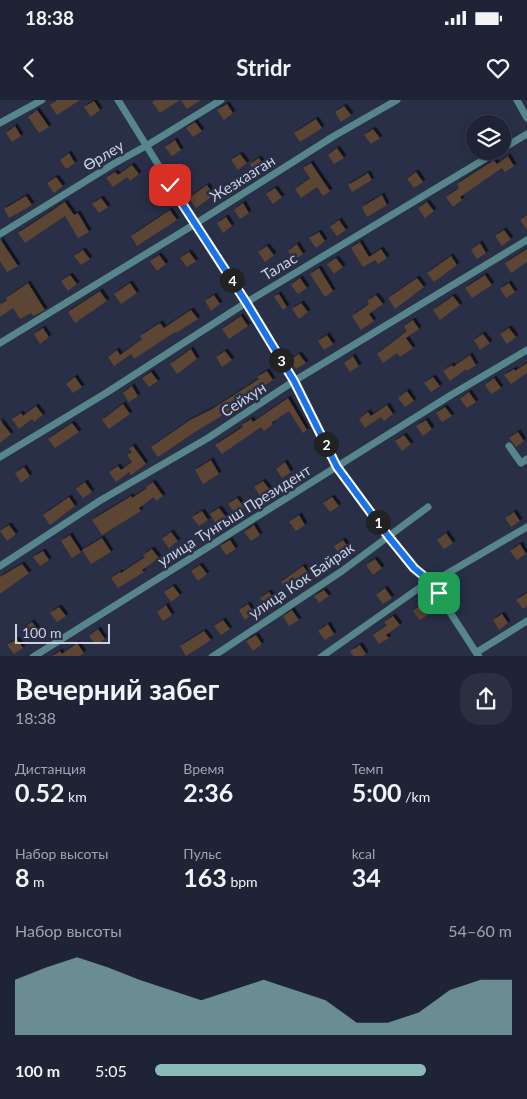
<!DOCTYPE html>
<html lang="ru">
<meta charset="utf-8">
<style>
body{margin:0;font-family:Lato,sans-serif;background:#2b2f41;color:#f1f3f6;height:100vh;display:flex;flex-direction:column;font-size:19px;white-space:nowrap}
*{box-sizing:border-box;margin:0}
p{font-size:16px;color:#a1a4ad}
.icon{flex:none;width:28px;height:28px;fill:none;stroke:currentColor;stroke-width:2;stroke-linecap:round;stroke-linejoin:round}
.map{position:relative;height:556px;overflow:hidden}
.drawer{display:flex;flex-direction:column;background:#1e2335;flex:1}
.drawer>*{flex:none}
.tools{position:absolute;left:466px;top:15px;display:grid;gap:10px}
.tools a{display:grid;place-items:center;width:45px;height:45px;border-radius:50%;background:#1e2335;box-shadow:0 2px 8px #0003,0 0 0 1px #3c4050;font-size:25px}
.scale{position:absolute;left:15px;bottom:12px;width:95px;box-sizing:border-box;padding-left:5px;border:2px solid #cdd2e2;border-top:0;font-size:14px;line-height:18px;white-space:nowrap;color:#cdd2e2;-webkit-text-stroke:4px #282f47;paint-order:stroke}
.pin{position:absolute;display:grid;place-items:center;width:42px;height:42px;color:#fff;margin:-21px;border-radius:10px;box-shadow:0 2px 8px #0006}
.km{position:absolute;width:25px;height:25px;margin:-12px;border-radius:50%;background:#222;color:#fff;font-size:14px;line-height:25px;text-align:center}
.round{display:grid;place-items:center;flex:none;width:52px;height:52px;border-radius:20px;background:#2b2f41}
.headline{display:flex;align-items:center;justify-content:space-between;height:85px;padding:0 15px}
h1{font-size:28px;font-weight:700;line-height:38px}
.metrics{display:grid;grid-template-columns:repeat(3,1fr);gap:8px;height:85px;padding:5px 15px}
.metrics div{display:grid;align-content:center}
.metrics b{font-size:25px;font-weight:700}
.metrics small{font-size:14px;font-weight:400}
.metrics p{font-size:14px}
.chart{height:140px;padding:10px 15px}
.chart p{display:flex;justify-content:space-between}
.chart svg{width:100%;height:90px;margin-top:5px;fill:#8bbbb9;opacity:.7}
ul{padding:0 15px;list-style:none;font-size:16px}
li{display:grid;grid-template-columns:80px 60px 1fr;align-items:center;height:38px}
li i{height:12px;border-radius:6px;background:#8bbbb9}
.status{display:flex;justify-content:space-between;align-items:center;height:35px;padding:0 25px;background:#1e2335;direction:ltr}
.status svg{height:14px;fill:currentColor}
header{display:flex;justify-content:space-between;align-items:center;height:65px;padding:0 15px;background:#1e2335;font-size:22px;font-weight:700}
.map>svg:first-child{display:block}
</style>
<div class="status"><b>18:38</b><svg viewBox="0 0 49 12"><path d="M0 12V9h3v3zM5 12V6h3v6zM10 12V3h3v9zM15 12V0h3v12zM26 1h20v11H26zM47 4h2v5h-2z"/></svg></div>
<header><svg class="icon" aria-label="back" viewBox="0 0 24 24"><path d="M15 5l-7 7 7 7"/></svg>Stridr<svg class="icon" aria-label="heart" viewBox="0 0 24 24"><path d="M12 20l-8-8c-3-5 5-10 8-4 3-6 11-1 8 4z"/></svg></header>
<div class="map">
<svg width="527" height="557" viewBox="0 0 527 557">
<defs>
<filter id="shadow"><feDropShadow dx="2.5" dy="-2.5" stdDeviation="0" flood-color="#0009"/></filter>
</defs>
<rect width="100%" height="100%" fill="#282f47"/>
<!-- building -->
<path fill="#5c4431" filter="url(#shadow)" d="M57,0H80L57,15L50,5Z
M155,0H180L160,13L152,2Z
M181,0H201L187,9Z
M94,1L100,10L91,17L84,7Z
M227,4L233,13L224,20L217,10Z
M344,6L351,15L341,22L335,12Z
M37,10L49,27L39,33L28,17Z
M316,19L322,28L300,42L294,33Z
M195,22L202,31L193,37L186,28Z
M15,26L21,36L12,42L6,33Z
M373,29L380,38L371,44L364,35Z
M175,40L181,50L172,56L165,47Z
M337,48L344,58L334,64L328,55Z
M69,53L75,63L66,69L60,60Z
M240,54L247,63L238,70L231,60Z
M508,56L514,66L505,72L502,68L460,97L462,100L453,107L446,97L459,88L457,84L494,60L497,64Z
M259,58L265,67L256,74L250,64Z
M311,63L330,91L323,96L317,87L301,98L295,89L310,78L303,68Z
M132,65L139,74L130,81L127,77L113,87L106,78L115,72L118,75Z
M416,72L423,82L414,88L407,79Z
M368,73L372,80L352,92L348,85Z
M56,77L63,86L54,93L47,83Z
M207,85L214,95L196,108L189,98Z
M275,88L282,97L273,104L266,94Z
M382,95L387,105L367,117L362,107Z
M26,96L32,105L9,118L4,109Z
M101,98L108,107L99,113L92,104Z
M65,102L74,115L78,113L89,132L78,138L65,116L25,143L18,133Z
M427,102L434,111L425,118L418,108Z
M243,103L249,113L240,119L234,110Z
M170,110L177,120L137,146L131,136Z
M527,115V130L520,120Z
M226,117L232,126L223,133L217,123Z
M339,120L346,130L337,136L330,127Z
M504,130L511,139L502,146L495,136Z
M319,132L325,141L316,148L309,138Z
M0,139L18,166L7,172L0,161Z
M360,142L369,157L381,149L387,158L378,164L375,160L363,167L351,148Z
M480,143L486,153L477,159L471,150Z
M297,144L303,154L294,160L288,151Z
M267,146L274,155L265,162L258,152Z
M527,149V162L511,173L505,163Z
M83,150L90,159L81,165L74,156Z
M189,152L196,161L187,167L180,158Z
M159,155L166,164L157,171L150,161Z
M451,156L457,165L434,182L427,173Z
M336,158L343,167L334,174L327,164Z
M319,168L333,191L325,197L310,174Z
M70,175L77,184L68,191L61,181Z
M485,175L492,185L472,198L465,188Z
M300,178L307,188L298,194L291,185Z
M417,178L424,187L395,209L388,198Z
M28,183L45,210L33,216L31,213L20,219L13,208L0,217V205L7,200L6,198Z
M130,183L137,193L121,204L114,194Z
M509,183L515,192L506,198L500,189Z
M100,191L107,201L75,223L68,212Z
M279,194L287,207L283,210L274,197Z
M214,195L220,204L211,211L205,201Z
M376,195L383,204L369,214L374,221L361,230L352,216L369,204L367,201Z
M453,196L460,205L440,220L433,210Z
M301,203L308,212L299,219L292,209Z
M191,210L198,219L176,233L175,232L134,259L131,254L114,266L108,257L117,250L120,255L142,239L140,236L160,223L164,228Z
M241,216L248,226L229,239L222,229Z
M413,220L419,229L406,238L413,248L400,257L397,253L383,263L377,254L407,231L404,226Z
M43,228L49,237L40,244L34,234Z
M509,228L516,237L507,244L500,234Z
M483,234L490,243L480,250L474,240Z
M327,235L333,244L324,250L318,241Z
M191,249L197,259L177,274L170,264Z
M225,251L232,260L222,267L216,257Z
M299,254L306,263L296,269L290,260Z
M470,255L476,265L467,271L466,269L450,281L443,271L452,265L453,267Z
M353,256L359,266L350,272L344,263Z
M527,263V273L511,284L504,275L514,269L515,271Z
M267,271L273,280L258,290L260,293L198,330L158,357L151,347L190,320L212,309L259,279L257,277Z
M151,272L158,281L149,287L142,278Z
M75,277L82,287L73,293L66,284Z
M433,277L440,286L431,292L424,283Z
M494,278L501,288L491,294L485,285Z
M132,286L138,296L129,302L123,293Z
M407,291L414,301L405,307L398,298Z
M469,292L476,302L467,308L460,299Z
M288,298L307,330L303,333L289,311L271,323L273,324L264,331L261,327L222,354L215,345L243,327L242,325L251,319L253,322Z
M123,304L130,314L109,329L102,320Z
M387,305L393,314L384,321L381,317L365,328L359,319L368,312L371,316Z
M36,306L43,315L34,322L32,319L19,329L12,319L21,313L23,316Z
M445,307L452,316L442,322L436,313Z
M0,320L11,334L0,343Z
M426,320L432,329L423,336L416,326Z
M72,323L79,332L55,348L48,339Z
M518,332L524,341L516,347L509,338Z
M404,335L411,344L402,351L395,341Z
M133,346L146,364L131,375L129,372L116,382L109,372L118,366L121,370L132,362L127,355L132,352L129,349Z
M211,360L219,374L203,384L195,370Z
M285,362L291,372L282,378L276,369Z
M24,367L30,376L21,383L15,373Z
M263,381L270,390L261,397L254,387Z
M85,382L92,392L83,398L76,389Z
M153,382L163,396L156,401L154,397L139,408L141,411L102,435L92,420L131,396L132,398L147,388L146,387Z
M69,397L75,406L50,425L43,415Z
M332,397L339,406L330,412L323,403Z
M237,398L244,407L235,414L228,404Z
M219,408L226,417L216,424L210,414Z
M202,411L208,420L199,426L192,417Z
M514,412L520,421L511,427L505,418Z
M299,415L305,425L296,431L289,422Z
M9,425L16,434L7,441L0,431Z
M254,425L260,435L251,441L244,432Z
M171,432L178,441L169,448L162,439Z
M446,433L453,443L444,449L437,440Z
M70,435L81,452L72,458L61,441Z
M102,438L111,452L91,464L82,450Z
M230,440L236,449L226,455L220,446Z
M343,440L350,449L340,456L334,446Z
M520,444L526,454L517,460L510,451Z
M152,449L159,458L142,470L144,472L118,488L111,478L120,472L121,473L145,457L143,455Z
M43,451L49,460L40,466L33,457Z
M375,459L382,468L373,475L366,465Z
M22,464L29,473L0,494V477Z
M200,465L207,474L198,481L191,471Z
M303,466L310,475L287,491L281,482Z
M173,486L180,495L171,502L164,492Z
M385,488L392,498L383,504L376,495Z
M324,490L329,496L319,503L314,496Z
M269,492L276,501L266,508L260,498Z
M527,493V506L523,509L516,500Z
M248,504L254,513L245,520L239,510Z
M422,504L429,514L420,520L413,511Z
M166,505L172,515L163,521L157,512Z
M59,507L66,516L57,522L50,513Z
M292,510L299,520L289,526L283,516Z
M502,514L508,523L499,530L493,520Z
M393,516L400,525L386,535L389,538L379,544L373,535L387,525L384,522Z
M223,520L230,529L221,535L214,526Z
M32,522L39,531L30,538L23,528Z
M328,524L334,534L325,540L318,531Z
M98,529L105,539L96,545L89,536Z
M204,531L211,540L186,556L180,546Z
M256,535L262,544L253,551L246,541Z
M17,539L23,548L14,554L7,545Z
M77,543L84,553L78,557H51L60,551L62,554Z
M360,545L366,554L362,557H354L350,551Z"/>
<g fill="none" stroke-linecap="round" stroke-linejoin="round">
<!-- street -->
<path stroke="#56868c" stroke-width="7" d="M118,0L195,124L247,202L294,281L337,367L388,436L414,468L431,483L479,557
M517,0L527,18
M0,23L42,0
M502,49L527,34
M0,134L115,63L146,46L221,0
M0,243L195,124L334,36L397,0
M509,346L521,363L527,359
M0,357L106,293L247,202L498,51
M0,466L101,400L208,338L294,281L527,140
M477,552L527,521
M33,557L451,295L527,250
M212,557L342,471L428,407
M321,557L422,486L431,483L527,427"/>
</g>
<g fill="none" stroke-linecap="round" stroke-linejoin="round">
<defs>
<path id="route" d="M170,85L246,202L294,281L337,367L388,436L414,468L431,482L439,493"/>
</defs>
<!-- route casing -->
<use href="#route" stroke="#fff" stroke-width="10"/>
<!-- route -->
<use href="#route" stroke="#1a73e8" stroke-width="6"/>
</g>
<g text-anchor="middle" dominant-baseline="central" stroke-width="5" stroke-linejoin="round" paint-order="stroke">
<!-- street labels -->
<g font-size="15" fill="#cdd2e2" stroke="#282f47">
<text transform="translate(103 55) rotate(-31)">Өрлеу</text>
<text transform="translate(242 78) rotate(-32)">Жезказган</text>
<text transform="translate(279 166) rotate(-31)">Талас</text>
<text transform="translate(243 299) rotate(-33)">Сейхун</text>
<text transform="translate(234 415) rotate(-32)">улица Тунгыш Президент</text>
<text transform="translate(301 480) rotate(-34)">улица Кок Байрак</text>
</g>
</g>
</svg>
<div class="tools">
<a><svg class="icon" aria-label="layers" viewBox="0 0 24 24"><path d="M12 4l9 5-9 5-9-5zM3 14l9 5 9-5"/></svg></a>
</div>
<div class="scale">100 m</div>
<div class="pin" style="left:439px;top:493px;background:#1e9e55"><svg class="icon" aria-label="arrive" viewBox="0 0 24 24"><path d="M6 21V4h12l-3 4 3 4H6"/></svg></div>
<div class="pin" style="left:170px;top:85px;background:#d93025"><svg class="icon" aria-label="check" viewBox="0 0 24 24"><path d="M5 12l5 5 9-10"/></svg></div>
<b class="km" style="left:378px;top:422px">1</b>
<b class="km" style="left:326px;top:344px">2</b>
<b class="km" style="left:281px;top:260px">3</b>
<b class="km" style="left:232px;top:180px">4</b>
</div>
<section class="drawer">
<div class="headline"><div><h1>Вечерний забег</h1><p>18:38</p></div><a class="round"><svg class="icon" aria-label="share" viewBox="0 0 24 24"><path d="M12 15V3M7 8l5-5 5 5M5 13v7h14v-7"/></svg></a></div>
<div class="metrics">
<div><p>Дистанция</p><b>0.52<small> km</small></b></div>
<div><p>Время</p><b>2:36</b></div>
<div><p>Темп</p><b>5:00<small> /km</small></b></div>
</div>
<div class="metrics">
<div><p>Набор высоты</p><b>8<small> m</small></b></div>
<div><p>Пульс</p><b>163<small> bpm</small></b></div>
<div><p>kcal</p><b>34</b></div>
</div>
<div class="chart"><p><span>Набор высоты</span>54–60 m</p>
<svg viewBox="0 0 160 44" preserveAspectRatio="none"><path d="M0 44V17L10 11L20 6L30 11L40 17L50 22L60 27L70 22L80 17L90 22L100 27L110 38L120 38L130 33L140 22L150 17L160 17V44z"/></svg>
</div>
<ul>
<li><b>100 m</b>5:05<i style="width:76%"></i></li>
</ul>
</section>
